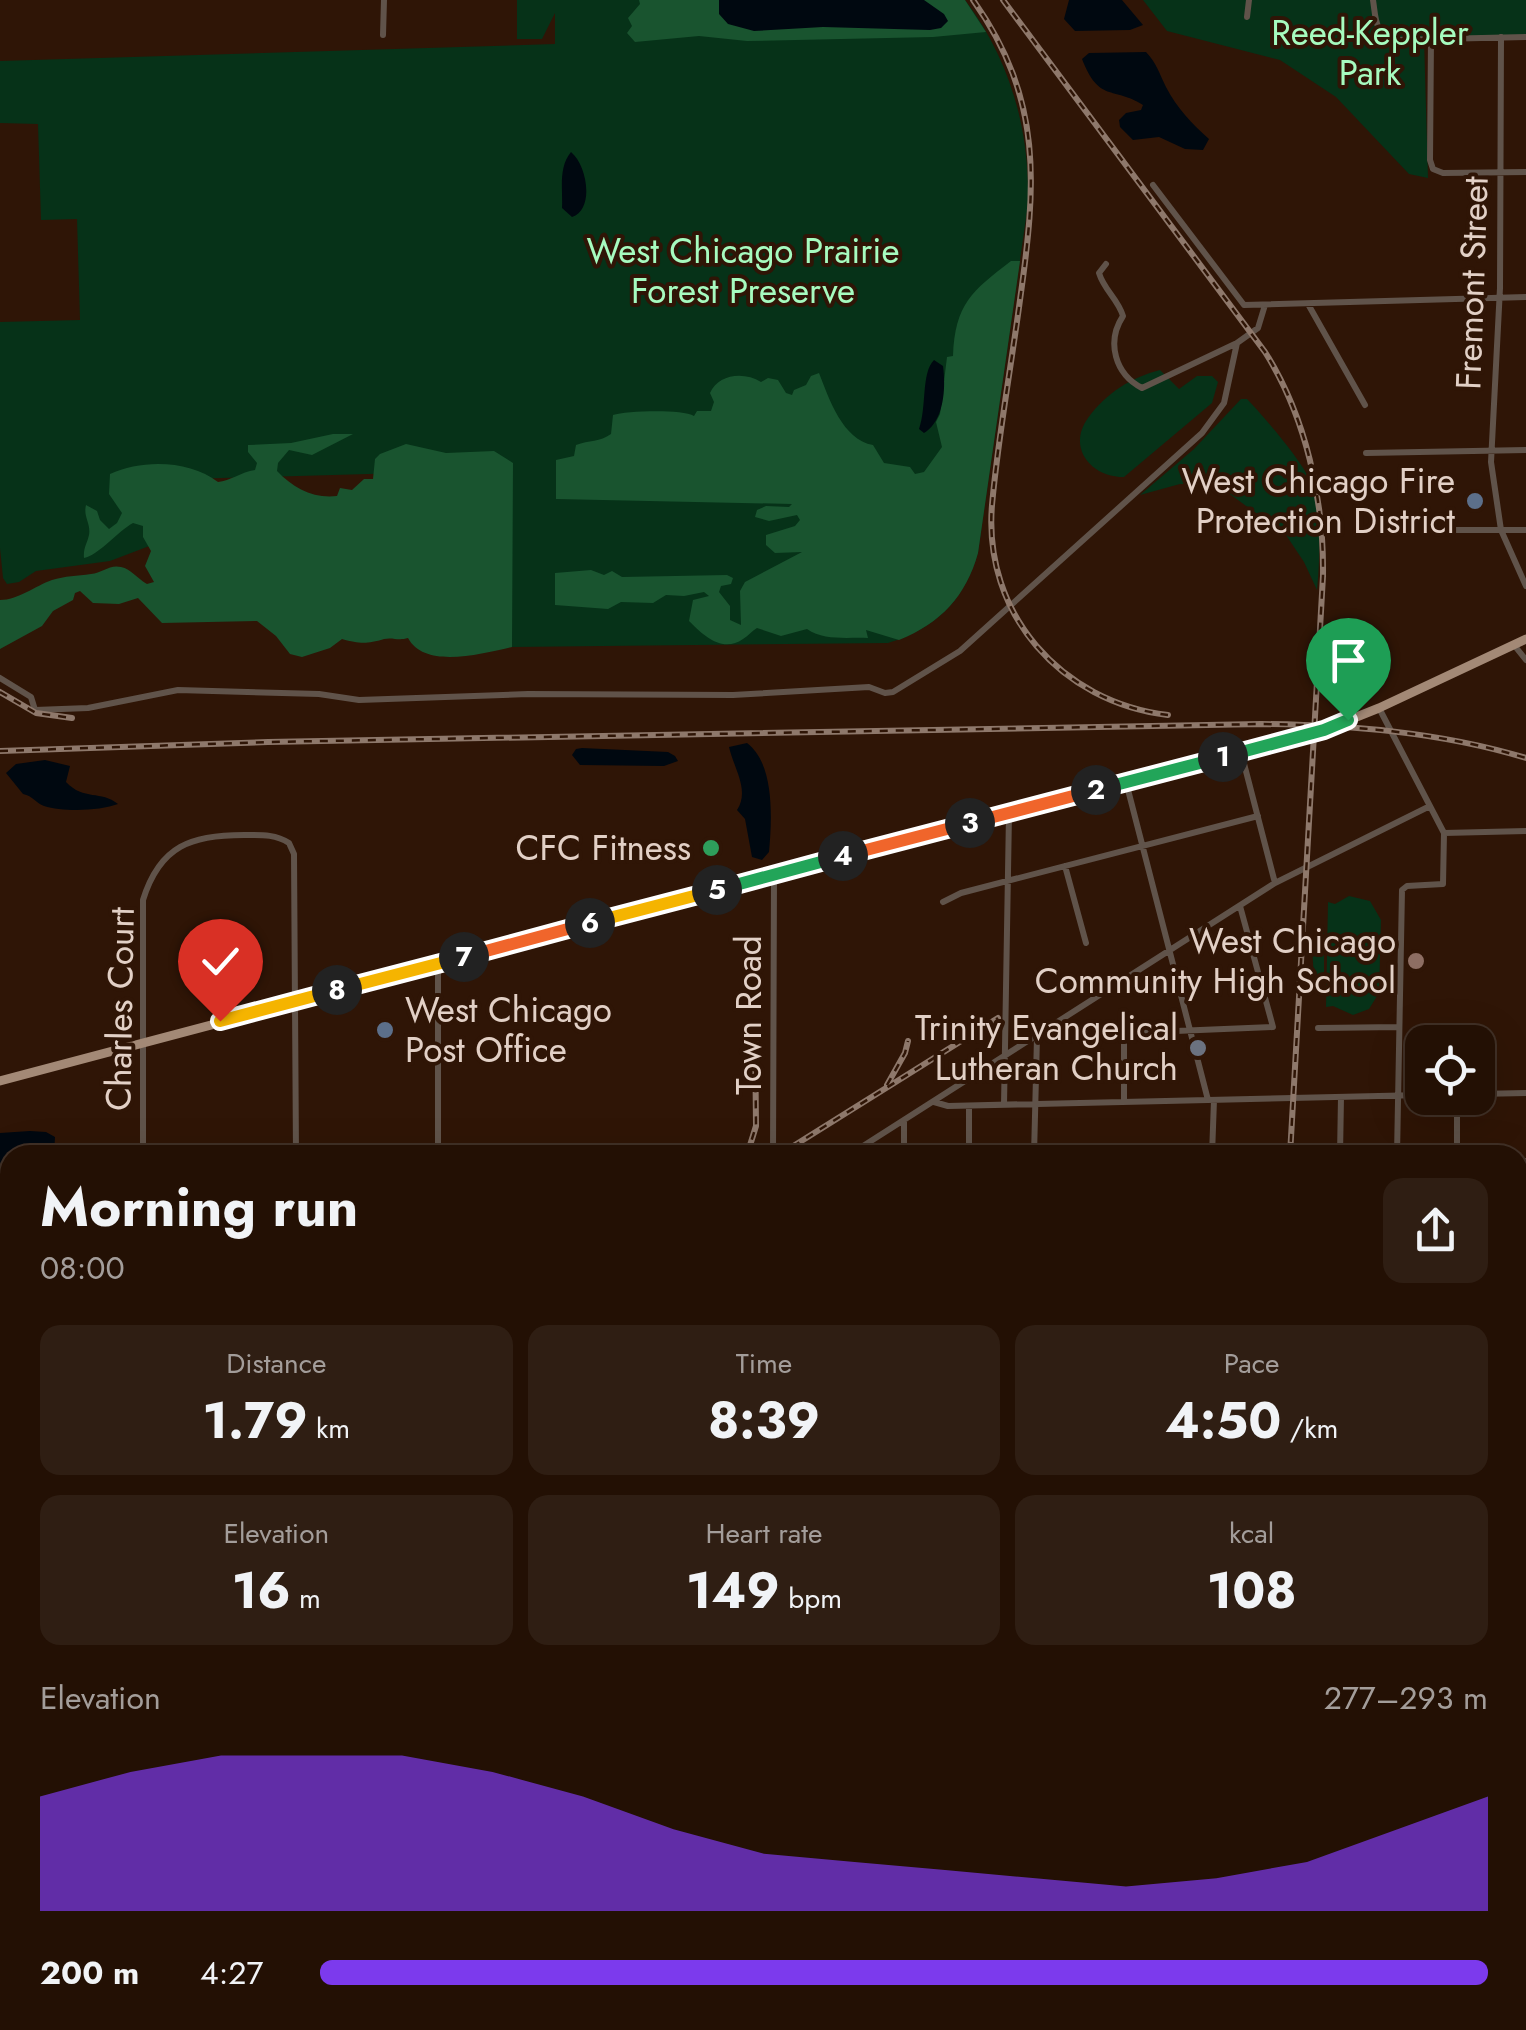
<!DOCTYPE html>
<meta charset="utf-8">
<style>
body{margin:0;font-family:Jost,sans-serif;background:#2f1e13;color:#f1f3f6;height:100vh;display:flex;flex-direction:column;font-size:38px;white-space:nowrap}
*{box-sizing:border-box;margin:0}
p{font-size:32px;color:#a39d9a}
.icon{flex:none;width:55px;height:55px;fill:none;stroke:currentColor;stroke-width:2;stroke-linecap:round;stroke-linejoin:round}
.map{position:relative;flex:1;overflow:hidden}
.panel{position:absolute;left:0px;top:1145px;width:1528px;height:885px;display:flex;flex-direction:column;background:#231004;border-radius:30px 30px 0 0;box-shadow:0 10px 40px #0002,0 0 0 2px #403026}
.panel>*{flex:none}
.fabs{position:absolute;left:1405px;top:1025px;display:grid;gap:20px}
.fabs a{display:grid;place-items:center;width:90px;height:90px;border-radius:20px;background:#231004;box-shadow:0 10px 40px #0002,0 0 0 2px #403026;font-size:50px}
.pin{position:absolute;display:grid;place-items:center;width:85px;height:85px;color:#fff;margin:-102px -42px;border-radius:50% 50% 50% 0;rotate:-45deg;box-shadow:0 0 10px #0007}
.pin .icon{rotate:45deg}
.km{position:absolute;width:50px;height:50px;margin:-25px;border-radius:50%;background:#222;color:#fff;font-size:28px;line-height:50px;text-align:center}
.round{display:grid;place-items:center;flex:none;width:105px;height:105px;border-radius:20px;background:#2f1e13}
.headline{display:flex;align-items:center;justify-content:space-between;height:170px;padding:0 40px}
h1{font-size:55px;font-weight:700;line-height:75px}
.stats{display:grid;grid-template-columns:repeat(3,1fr);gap:15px;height:170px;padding:10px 40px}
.stats div{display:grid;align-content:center;border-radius:20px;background:#2f1e13;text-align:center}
.stats b{font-size:50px;font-weight:700}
.stats small{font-size:28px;font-weight:400}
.stats p{font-size:28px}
.chart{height:280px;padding:20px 40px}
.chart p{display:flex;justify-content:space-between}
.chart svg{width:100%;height:180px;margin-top:10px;fill:#7c3aed;opacity:.7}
ul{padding:0 40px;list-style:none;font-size:32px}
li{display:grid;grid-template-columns:160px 120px 1fr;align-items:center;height:75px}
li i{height:25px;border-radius:12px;background:#7c3aed}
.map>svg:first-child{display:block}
</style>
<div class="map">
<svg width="1526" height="2030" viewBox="0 0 1526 2030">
<rect width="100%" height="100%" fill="#2f1506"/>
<!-- green -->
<path fill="#063218" d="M517,0H965C1010,59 1030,130 1028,204L978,553C964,601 935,629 888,643L512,647V470L188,479L152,545L110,561L36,571L19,582L7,584L3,578L0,548V322L80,320L77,219L41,220L38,124L0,123V61L555,44V13L542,39H517Z
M1143,0H1526V37L1424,39L1428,178L1409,174L1336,97L1280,60L1167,31Z
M1160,370L1179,389L1197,376H1212L1218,382L1212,403L1124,477C1090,477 1067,447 1088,418C1106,393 1132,377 1160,370Z
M1241,399H1247C1265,418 1299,457 1310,480C1322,507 1320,561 1317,590L1304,562L1286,535L1216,484H1180L1140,495L1194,449Z
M1349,896L1370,901L1381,920L1379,993L1369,1009L1353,1015L1333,1006L1326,1007L1328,902L1335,904Z
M1316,932H1324V978L1314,976L1312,949Z
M693,2020H752L740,2023L734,2030H690Z"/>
<!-- forest -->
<path fill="#19542f" d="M639,0H965L986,32L933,37L747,41L699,36L635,42L627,33L632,26L628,18L640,4Z
M1011,261H1020L978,553C966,596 941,623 899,640L866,630L868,638C847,637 824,641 807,629L781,636L757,628C752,631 748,636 743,639C722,654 702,634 689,621L693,600L709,596L704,592L684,596L666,595L653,603L621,602L608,609L555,605V573L591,570L604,575L612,571L622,577L727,575L733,578L731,584L721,586L719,592L730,606V620L741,625L740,591L745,582L802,552L775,553L766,545V535L795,526L800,520L797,515L769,521L755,517L757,510L766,506L789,507L792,504L556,499V460L574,456L576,445C589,440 600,442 611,434L613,415C626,411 682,409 694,416L697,411H711L714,402L710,393C718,374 744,371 761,382L768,378L778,380L786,393L792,395L794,390L806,385L811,376L819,373C829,399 843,440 873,445L884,463L910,467L915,474L924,472L942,447L936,422L940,414L947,357L953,356C955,304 972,291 1011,261Z
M333,434H353L312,455L289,450L278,463L277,471C293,488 314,499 337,496L340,488L352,490L364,479H373L375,459L380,454L406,444L446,453L494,451L513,463L512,647C483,653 425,670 408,638C398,641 393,637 384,639C367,644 360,644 342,639L330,648L302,657L290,654L276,636L257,621L162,623L138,598L119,604L93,603L80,591L75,593L73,600L53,611L42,626L0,649V600C18,600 35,586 52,580C65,576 77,576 91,574C102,573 110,564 121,567C131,569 138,579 147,584L154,582L145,566L151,551L143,537V526L133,523C117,532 99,555 84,558C83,548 87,544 89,535C91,523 83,517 86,505L97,511L100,520L109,529L117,523L122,513L109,494L110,474C142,459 190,460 218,482C230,481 241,472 255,470L257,463L248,452V445L291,443Z"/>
<!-- water -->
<path fill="#000810" d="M719,0H924L944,14L948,21L941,28L930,30L823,27L754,31L728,24L719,14Z
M1069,0H1122L1143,25L1130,30L1075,31L1064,19Z
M1146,52C1156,62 1160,75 1166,87C1177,108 1192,124 1209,139L1203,150L1185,149L1159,137L1133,140L1120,127L1119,120L1126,113L1141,110L1143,105C1113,86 1099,103 1082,59L1089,53Z
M571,152C587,165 595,209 572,217L562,208C563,189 558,168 571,152Z
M934,360L943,366C946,389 944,421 924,433L919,429C927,407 921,373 934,360Z
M747,743C775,764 772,820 769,852L762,860L752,857L745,819L737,810C750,790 734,769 729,747Z
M582,748L668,752L675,756L678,761L664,766L580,765L572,755L576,749Z
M45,760L70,766L66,782C84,801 101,790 118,804C100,811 63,812 44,806C36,803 33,796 23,794L6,773L16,764Z
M30,1131L46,1132L55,1137L54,1155H10V1221L6,1231L0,1234V1133Z
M1171,2020H1227L1229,2024L1226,2030H1179Z"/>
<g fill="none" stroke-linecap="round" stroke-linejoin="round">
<!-- stream -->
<path stroke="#000810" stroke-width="2.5" d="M962,2020L963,2030
M1057,2020L1058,2030
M1249,2025L1256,2030
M705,2030L709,2020"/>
<!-- minor -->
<path stroke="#60534a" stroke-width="6" d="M1373,0C1376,19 1374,31 1393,40L1526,37
M1247,17L1249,0
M383,35L384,0
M1501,37L1500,288L1491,462L1501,530L1526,586
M1431,38L1430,160L1433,169L1443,173L1526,172
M1153,185L1244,305L1526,297
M1106,264L1099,273C1104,290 1118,299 1123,316C1106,342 1115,374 1142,388L1237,343L1258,328L1265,305
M1308,304L1365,405
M1366,453L1526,450
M1438,530H1526
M1336,632V689L1349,720
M1514,645L1526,660
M0,678L31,697L35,710L88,708L178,690L319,694L359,700L528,694L733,695L869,687L885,693L893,692L960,651L1202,433L1224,403L1237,343
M1379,708L1444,833L1443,884L1407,886L1402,890L1397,1155
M1241,752L1275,883
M1126,782L1208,1100
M1444,833L1526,831
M1065,866L1086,943
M943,902L961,893L1258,816
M1318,1028L1399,1027
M1478,1094L1526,1093
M934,1102L948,1106L1422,1095
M1124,1102V1039L1128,1033L1273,1027L1240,906
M1004,1105L1009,814
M143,1155V900C160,845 192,835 244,835C261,835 275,834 289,843L294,854L296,1155
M438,1155V964
M773,1155L774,876
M849,1155L1275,883L1428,807
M904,1155V1121
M969,1155V1106
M1034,1155L1037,1037
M1212,1155L1214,1100
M1340,1155L1341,1097
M1457,1155V1098
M1518,1161H1526
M1518,1226H1526
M1518,1292H1526
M1518,1358H1526
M1518,1424H1526
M1518,1490L1526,1489
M28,2030L36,2020
M765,2030V2020"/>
<!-- major -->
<path stroke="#a38976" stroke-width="9" d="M0,1081L1324,730L1379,708L1526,639
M0,1265L10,1273
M0,1275L10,1282
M1518,2013L1526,2016
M1516,2020L1526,2024"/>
<defs>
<path id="rail" d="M973,0C1044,100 1036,186 1020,300C1011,368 998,437 992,505C983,614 1061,702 1168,715
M1003,0L1265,352C1306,417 1324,499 1323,576L1290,1155
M0,692L36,713L72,718
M0,751L268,742L1261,724C1350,725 1440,732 1526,758
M887,1085L905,1053L908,1041
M747,1155L756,1126L755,1027
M779,1155L998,1018
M0,1642L10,1636
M1241,2030L1242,2020"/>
</defs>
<!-- rail casing -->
<use href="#rail" stroke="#8e786b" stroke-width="6"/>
<!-- rail -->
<use href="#rail" stroke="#2f1506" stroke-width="2.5" stroke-dasharray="8" stroke-linecap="butt"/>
</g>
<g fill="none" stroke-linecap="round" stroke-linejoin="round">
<defs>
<path id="split-1" d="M1223,757L1324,730L1348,720"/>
<path id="split-2" d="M1096,790L1223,757"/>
<path id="split-3" d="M970,823L1096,790"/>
<path id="split-4" d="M843,856L970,823"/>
<path id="split-5" d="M717,890L843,856"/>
<path id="split-6" d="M590,923L717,890"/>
<path id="split-7" d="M464,957L590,923"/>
<path id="split-8" d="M337,990L464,957"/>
<path id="split-9" d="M220,1021L337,990"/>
</defs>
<!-- split-1 casing -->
<use href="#split-1" stroke="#fff" stroke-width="20"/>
<!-- split-2 casing -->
<use href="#split-2" stroke="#fff" stroke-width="20"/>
<!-- split-3 casing -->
<use href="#split-3" stroke="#fff" stroke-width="20"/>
<!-- split-4 casing -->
<use href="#split-4" stroke="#fff" stroke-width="20"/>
<!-- split-5 casing -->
<use href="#split-5" stroke="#fff" stroke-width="20"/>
<!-- split-6 casing -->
<use href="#split-6" stroke="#fff" stroke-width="20"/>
<!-- split-7 casing -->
<use href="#split-7" stroke="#fff" stroke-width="20"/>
<!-- split-8 casing -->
<use href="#split-8" stroke="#fff" stroke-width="20"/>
<!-- split-9 casing -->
<use href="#split-9" stroke="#fff" stroke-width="20"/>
<!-- split-1 -->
<use href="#split-1" stroke="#22a559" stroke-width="12"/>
<!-- split-2 -->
<use href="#split-2" stroke="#22a559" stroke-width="12"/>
<!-- split-3 -->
<use href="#split-3" stroke="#f0652b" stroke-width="12"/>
<!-- split-4 -->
<use href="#split-4" stroke="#f0652b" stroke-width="12"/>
<!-- split-5 -->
<use href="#split-5" stroke="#22a559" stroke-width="12"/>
<!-- split-6 -->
<use href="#split-6" stroke="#f5b400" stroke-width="12"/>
<!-- split-7 -->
<use href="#split-7" stroke="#f0652b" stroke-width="12"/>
<!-- split-8 -->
<use href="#split-8" stroke="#f5b400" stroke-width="12"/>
<!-- split-9 -->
<use href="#split-9" stroke="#f5b400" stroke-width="12"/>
</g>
<!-- markers -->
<g fill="#5c6f8a" stroke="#2f1506" stroke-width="4">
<circle cx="1475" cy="501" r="10"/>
<circle cx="385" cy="1030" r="10"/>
</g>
<circle fill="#2e9e5b" stroke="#2f1506" stroke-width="4" cx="711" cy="848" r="10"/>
<circle fill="#8d6e63" stroke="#2f1506" stroke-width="4" cx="1416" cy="961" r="10"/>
<circle fill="#6b7280" stroke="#2f1506" stroke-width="4" cx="1198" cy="1048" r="10"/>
<g text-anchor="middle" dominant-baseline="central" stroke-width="8" stroke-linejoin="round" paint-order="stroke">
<!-- park labels -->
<g font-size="35" fill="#a6fbbf" stroke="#2f1506">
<text x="1370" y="33">Reed-Keppler<tspan x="1370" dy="40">Park</tspan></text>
<text x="743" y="251">West Chicago Prairie<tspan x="743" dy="40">Forest Preserve</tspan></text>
</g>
<!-- street labels -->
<g font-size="35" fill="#e2d0c6" stroke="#2f1506">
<text transform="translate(1472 283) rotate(-88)">Fremont Street</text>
<text transform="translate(120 1009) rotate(-89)">Charles Court</text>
<text transform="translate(749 1015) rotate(-90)">Town Road</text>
</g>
<!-- poi labels -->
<g font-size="35" fill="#e2d0c6" stroke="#2f1506" text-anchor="end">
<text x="1455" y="481">West Chicago Fire<tspan x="1455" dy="40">Protection District</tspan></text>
<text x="691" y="848">CFC Fitness</text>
<text x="1396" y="941">West Chicago<tspan x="1396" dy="40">Community High School</tspan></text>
<text x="405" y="1010" text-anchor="start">West Chicago<tspan x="405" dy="40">Post Office</tspan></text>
<text x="1178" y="1028">Trinity Evangelical<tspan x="1178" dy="40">Lutheran Church</tspan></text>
</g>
</g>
</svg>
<div class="fabs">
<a><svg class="icon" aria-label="locate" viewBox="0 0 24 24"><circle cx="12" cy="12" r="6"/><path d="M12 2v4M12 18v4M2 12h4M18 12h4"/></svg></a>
</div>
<div class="pin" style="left:1348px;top:720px;background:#1e9e55"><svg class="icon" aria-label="arrive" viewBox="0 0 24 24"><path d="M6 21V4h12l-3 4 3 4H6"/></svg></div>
<div class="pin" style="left:220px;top:1021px;background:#d93025"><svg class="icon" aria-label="check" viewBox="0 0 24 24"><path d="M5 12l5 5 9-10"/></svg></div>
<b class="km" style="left:1223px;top:757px">1</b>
<b class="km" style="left:1096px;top:790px">2</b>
<b class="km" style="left:970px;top:823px">3</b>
<b class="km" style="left:843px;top:856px">4</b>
<b class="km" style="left:717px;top:890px">5</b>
<b class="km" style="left:590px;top:923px">6</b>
<b class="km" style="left:464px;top:957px">7</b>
<b class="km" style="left:337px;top:990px">8</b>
<section class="panel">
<div class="headline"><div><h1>Morning run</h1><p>08:00</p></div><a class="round"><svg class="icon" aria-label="share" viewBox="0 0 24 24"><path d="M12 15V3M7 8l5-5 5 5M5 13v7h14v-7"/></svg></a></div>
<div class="stats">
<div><p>Distance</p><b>1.79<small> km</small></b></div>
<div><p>Time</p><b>8:39</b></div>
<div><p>Pace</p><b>4:50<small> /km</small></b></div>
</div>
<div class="stats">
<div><p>Elevation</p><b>16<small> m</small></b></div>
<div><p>Heart rate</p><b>149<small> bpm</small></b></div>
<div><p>kcal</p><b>108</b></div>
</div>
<div class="chart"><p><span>Elevation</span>277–293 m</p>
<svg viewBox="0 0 160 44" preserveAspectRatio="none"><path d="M0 44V16L10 10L20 6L30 6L40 6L50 10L60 16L70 24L80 30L90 32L100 34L110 36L120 38L130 36L140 32L150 24L160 16V44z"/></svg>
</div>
<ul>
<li><b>200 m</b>4:27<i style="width:100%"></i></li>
</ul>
</section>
</div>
